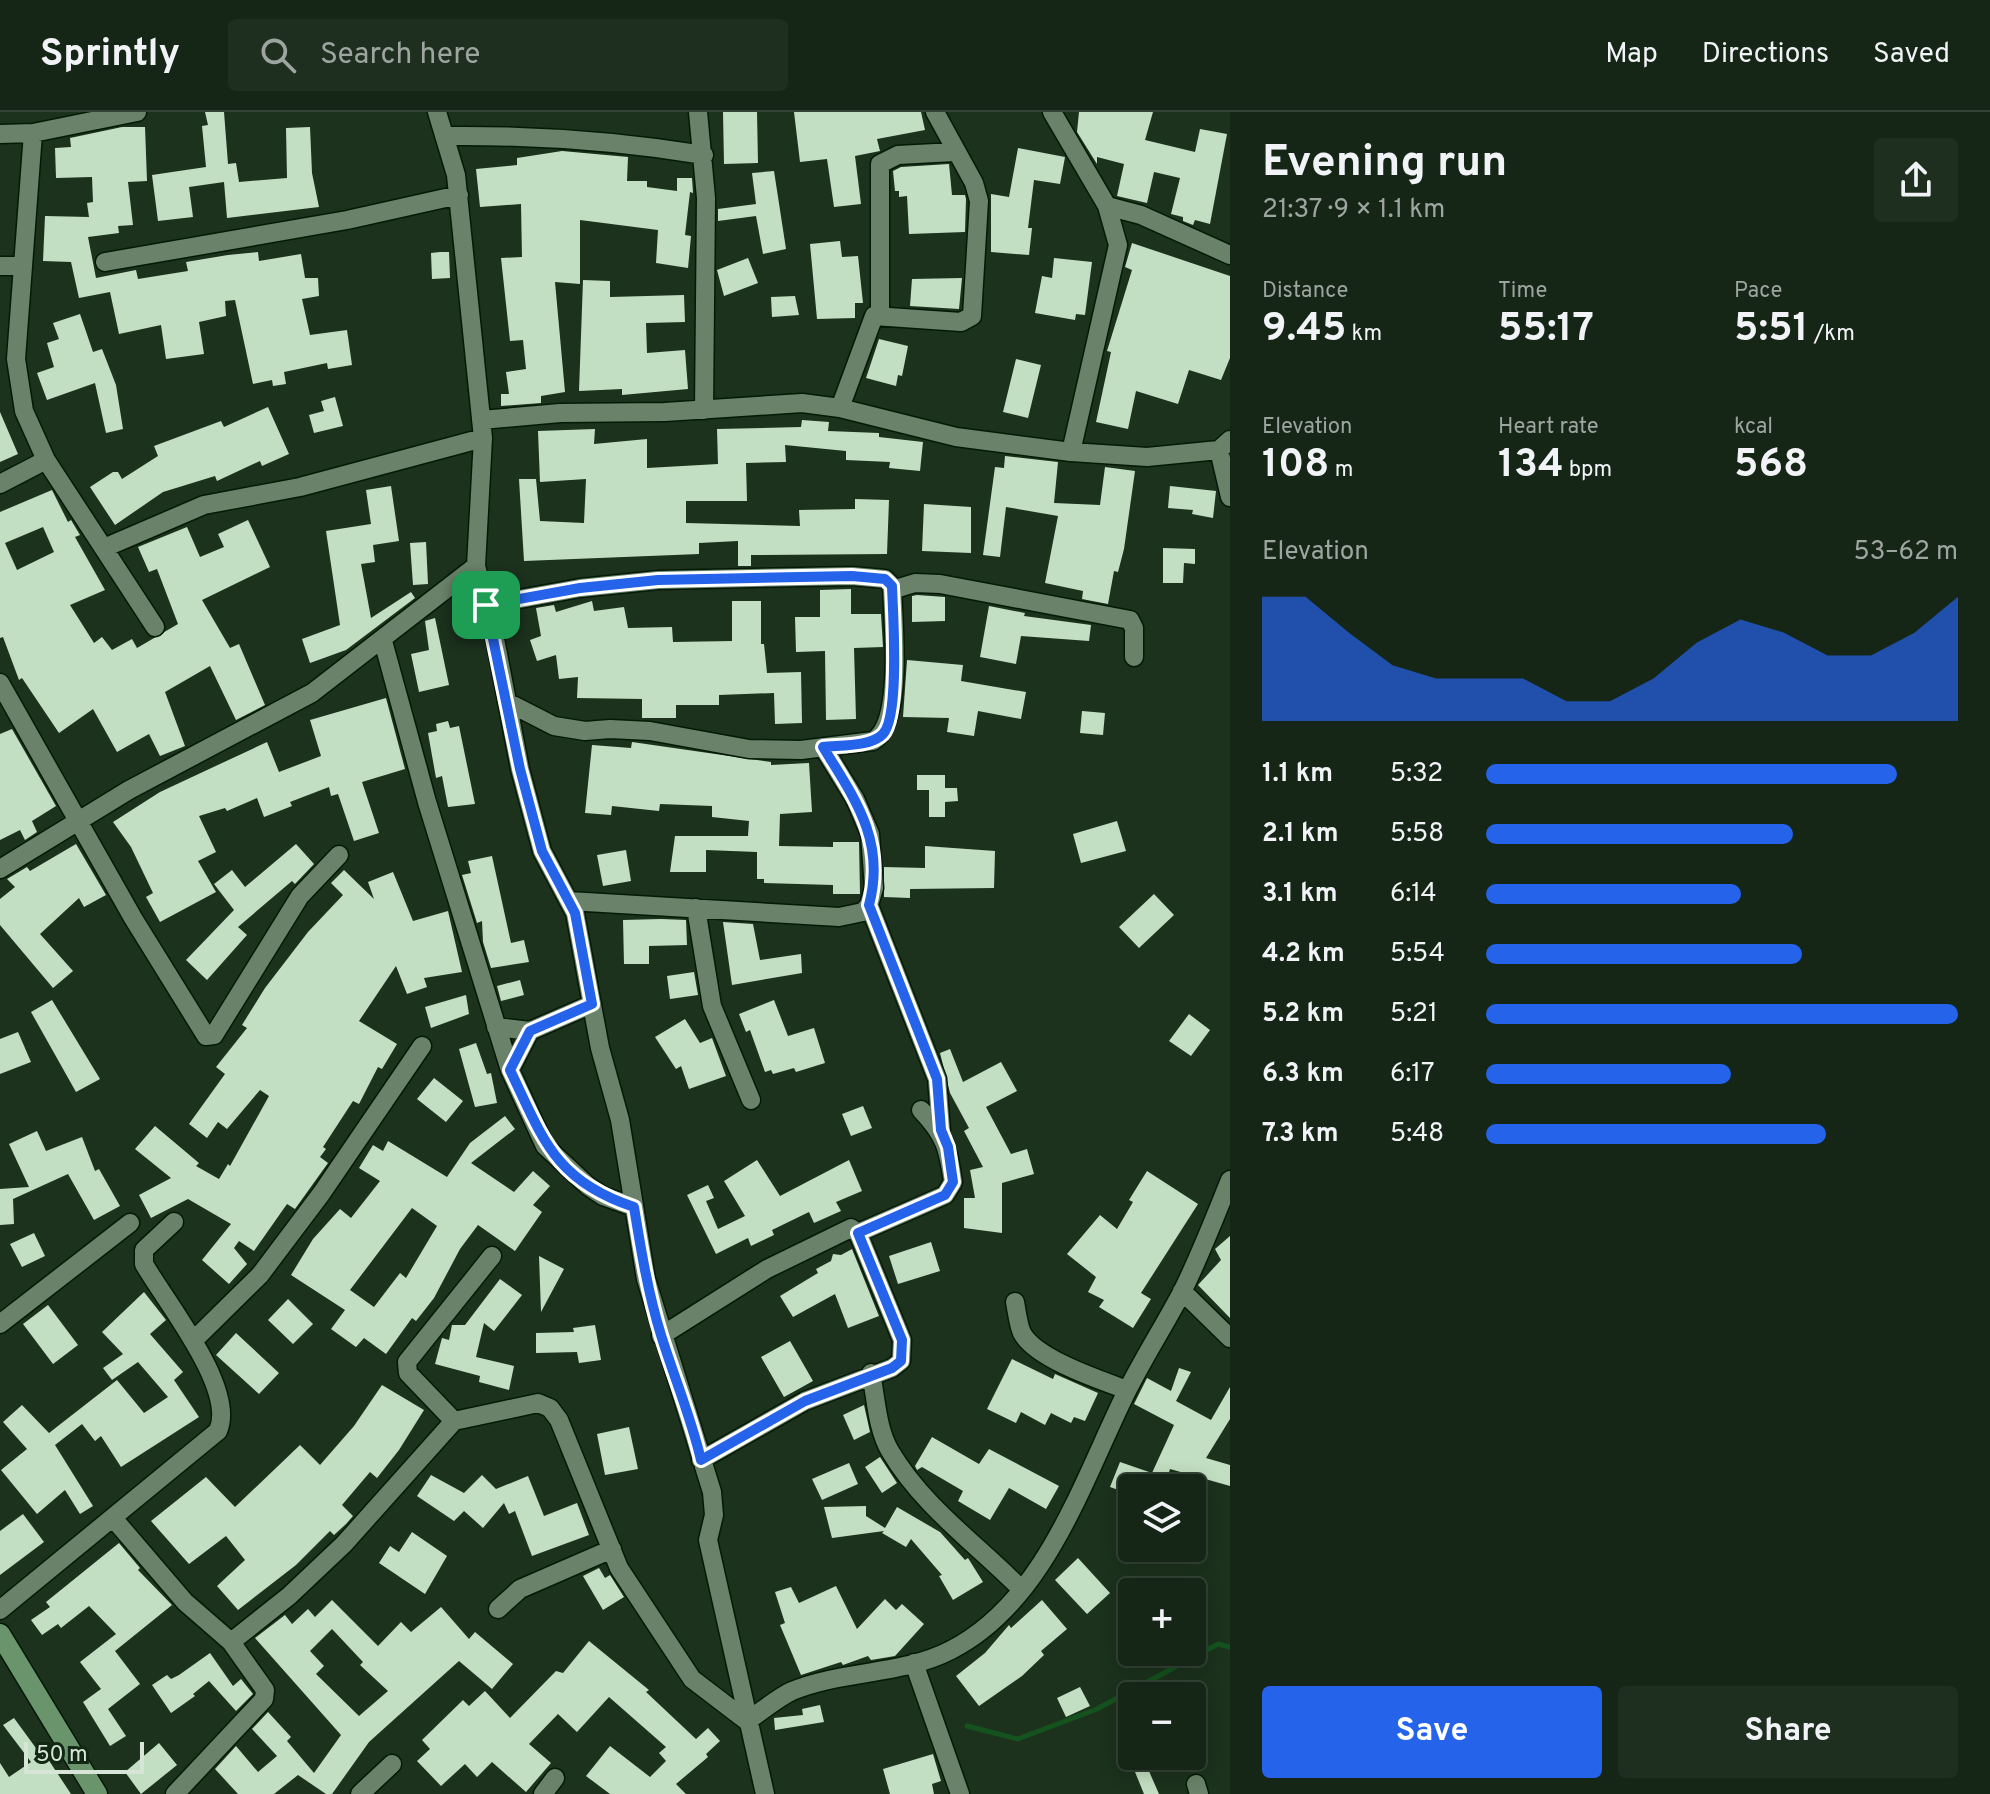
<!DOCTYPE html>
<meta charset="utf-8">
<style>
body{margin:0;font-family:Overpass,sans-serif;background:#1e2e1f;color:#f1f3f6;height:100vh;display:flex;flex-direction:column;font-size:30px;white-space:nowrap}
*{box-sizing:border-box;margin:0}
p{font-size:26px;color:#9da5a1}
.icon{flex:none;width:44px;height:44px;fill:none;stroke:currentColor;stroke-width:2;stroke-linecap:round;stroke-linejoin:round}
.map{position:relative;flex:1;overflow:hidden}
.panel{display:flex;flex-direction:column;background:#152616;width:760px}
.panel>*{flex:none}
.controls{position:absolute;left:1118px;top:1362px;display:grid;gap:16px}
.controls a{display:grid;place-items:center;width:88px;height:88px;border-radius:8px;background:#152616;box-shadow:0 4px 20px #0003,0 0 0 2px #344335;font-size:40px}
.scale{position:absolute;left:24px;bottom:20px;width:120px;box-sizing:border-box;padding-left:8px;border:4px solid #d7e5d7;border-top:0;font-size:22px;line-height:28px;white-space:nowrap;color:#d7e5d7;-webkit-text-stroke:6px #122814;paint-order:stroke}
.pin{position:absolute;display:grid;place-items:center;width:68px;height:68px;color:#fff;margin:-34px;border-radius:16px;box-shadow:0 4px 12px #0006}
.round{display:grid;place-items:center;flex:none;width:84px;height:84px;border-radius:8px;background:#1e2e1f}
.head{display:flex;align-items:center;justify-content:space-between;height:136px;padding:0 32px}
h1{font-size:44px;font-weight:700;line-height:60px}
.stats{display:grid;grid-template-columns:repeat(3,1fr);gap:12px;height:136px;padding:8px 32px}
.stats div{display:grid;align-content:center}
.stats b{font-size:40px;font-weight:700}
.stats small{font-size:22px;font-weight:400}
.stats p{font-size:22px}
.chart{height:224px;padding:16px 32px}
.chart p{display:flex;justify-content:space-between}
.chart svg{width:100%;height:144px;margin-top:8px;fill:#2563eb;opacity:.7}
.cta{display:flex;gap:16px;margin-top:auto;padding:16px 32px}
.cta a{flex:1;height:92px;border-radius:8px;background:#2563eb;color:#fff;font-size:32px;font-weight:700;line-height:92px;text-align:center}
.cta a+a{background:#1e2e1f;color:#f1f3f6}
ul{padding:0 32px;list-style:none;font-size:26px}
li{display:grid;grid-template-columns:128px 96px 1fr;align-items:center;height:60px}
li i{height:20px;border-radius:10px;background:#2563eb}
header{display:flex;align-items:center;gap:48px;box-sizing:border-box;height:112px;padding:0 40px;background:#152616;border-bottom:2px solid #344335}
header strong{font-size:38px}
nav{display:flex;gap:44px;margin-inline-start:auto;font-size:28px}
.search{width:560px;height:72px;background:#1e2e1f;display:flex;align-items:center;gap:20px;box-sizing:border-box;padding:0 28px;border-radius:8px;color:#9da5a1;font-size:30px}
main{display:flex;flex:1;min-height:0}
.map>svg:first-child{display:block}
</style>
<header>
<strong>Sprintly</strong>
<div class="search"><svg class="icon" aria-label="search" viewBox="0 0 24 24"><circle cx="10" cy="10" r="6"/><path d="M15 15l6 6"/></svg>Search here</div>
<nav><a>Map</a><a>Directions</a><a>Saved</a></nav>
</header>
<main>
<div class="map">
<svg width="1230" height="1682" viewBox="0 0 1230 1682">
<rect width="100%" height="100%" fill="#1c321d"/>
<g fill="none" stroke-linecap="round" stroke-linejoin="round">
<!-- stream -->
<path stroke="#15531e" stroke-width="5" d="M967,1614L1018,1627L1097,1597L1218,1532L1230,1535"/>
</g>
<!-- building -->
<path fill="#c3dfc3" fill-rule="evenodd" d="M205,0H224L228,52L236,51L239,70L287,66L286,16L310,15L312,61L319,95L227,106L224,70L189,75L193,105L158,109L152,63L206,55L202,14L208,13Z
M723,0H757L758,51L724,52Z
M794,0H921L925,18L877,27L880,39L855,44L861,92L834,95L827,47L800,50Z
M1079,0H1153L1145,28L1195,40L1200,17L1227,22L1210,112L1195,108L1193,113L1183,109V105L1171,102L1180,66L1154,60L1147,91L1117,84L1124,52L1097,45V52L1077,20Z
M122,15H145L147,69L128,70L133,113L118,114L119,121L88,125L96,166L136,158L138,167L188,159L186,150L228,143L258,140L259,149L301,142L305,166H318L319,184L302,187L310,223L347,218L352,253L328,257L327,251L284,260L286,272L273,274L272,268L253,272L235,188L225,189L226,204L199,210L204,242L166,247L161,213L119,222L110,180L79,186L71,150L43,149L45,104L89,105L87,91L93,90L92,65L56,66L55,36L71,35L70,26Z
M1018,36L1065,45L1060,72L1034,68L1028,116H1032L1029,143L991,140V82L1009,85Z
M562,39L628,45L627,69H647V75L677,79V66H692L693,81L690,80L685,123L691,124L688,156L656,151L658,118L580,108V172L555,170L565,280L541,284V291L501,294V282H509L506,260L526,257L523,228L510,229L501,146L522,145L521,92L480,95L476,57L517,53V46Z
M949,52L952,83H965L966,87L965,120L909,122L907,84L899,85V79H895L893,59L901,55Z
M774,59L786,137L763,142L756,104L718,109V97L756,92L752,61Z
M840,129L842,145L858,144L863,191H855V206L817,207L810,132Z
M1132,131L1230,164V246L1221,268L1189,258L1178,292L1136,279L1128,317L1096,310L1111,240L1107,239L1132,158L1125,155Z
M440,140H449L450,166L432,167L431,141Z
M748,146L758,171L724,184L717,158Z
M1054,146L1092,150L1085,203L1076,202L1075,208L1035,201L1042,164L1052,166Z
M962,166L959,197L910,194L912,167Z
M583,168L610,169V185L684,183L685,210L646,211L647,241L685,238L688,277L622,283V277L579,279Z
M795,184L799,203L772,205L771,185Z
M80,202L93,240L102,237L116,273L123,317L106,321L95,271L47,288L37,261L54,255L47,231L59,227L53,211Z
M879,227L908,234L902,264L898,263L896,274L866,266Z
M1016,247L1041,253L1028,306L1003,300Z
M335,285L343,314L314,321L309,303L324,299L321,289Z
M268,295L289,342L262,354L260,349L217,369L215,364L163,380L115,413L90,375L113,360H118L122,367L158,344L154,334L221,309L224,315Z
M0,300L18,342L0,350Z
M802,308L829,310L828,319L879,321V325L923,330L920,359L889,356L890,350L846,348V339L785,333L786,350L746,351L747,389H686V411L800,414L799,398L855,397V387L889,388L887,442L751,443V454H738V429L699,431V442L524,449L519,367H536L540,409L584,411L586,367L540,370L538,319L595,317L594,332L647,327V356L718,352L717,317L801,315Z
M1005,344L1058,350L1054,391L1100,393L1105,355L1135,359L1124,437L1118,460L1114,459L1108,492L1082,487L1083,479L1045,471L1058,404L1006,395L1000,445L983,443L995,355L1004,356Z
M391,374L399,429L373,433L375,450L361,452L371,506L411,480L415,486L346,538L310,551L302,527L340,513L326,419L371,412L366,378Z
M1170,374L1216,379L1213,406L1192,402L1193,398L1168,396Z
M52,378L68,410L71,408L80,423L75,425L105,478L70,493L94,531L102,525L112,538L132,527L137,536L178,512L157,457L149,460L138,435L187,415L200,445L224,435L218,422L248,408L270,455L202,488L230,536L239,532L265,593L236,608L210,554L165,580L185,634L160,644L149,622L117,640L93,597L59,621L22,566L19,568L3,525L0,526V400ZM43,415L54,440L17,458L5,431Z
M924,392L971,395V441L922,439Z
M426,430L428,472L413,473L410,431Z
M1163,436L1195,437V452L1184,451L1183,471H1163Z
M851,477V502H881L883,535L854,536L856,607L826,608L825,539L796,540L795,505H820V478Z
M917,483L945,485V509L912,510V484Z
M592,489L594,499L624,495L628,516L672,515L673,530L732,529V489H761V532H764L767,561L801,560L802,611L775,612L774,581L719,583V593H676V606H642V587L577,586L578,565L559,567L556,543L537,549L530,528L541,524L536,496L554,493L556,500Z
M989,494L1025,501L1024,504L1091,513L1089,529L1021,524L1016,552L980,545Z
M435,506L449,573L419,580L411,542L429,538L425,509Z
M907,548L963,553L961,569L1026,580L1021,607L978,599L974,624L947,620L949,606L903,605Z
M386,586L405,657L362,670L379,721L354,729L338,682L331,684L329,675L290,690L292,694L264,705L257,686L227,699L225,696L199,704L216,740L198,749L216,780L160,810L146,785L153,781L131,735L113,710L160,680L267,630L279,660L321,644L310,608Z
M1082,599L1105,601L1103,623L1080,621Z
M448,609L450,616L459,614L475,692L448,695L442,664L436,666L428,621L437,619L436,612Z
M12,617L56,694L32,709L37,720L25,728L20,718L0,728V622Z
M632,630L771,650V653L809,651L812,700L780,702L779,734L833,735V730H859L860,782H833V773L764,771V767H757V740L706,738V760H670L675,724H748L749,709L712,705V694L660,692L659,699L612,694L611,703L585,701L592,633L631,636Z
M917,663H945V676H957L958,689L945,690V705H929V678H917Z
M1117,709L1126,739L1081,751L1073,722Z
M76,732L106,783L84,795L79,786L40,822L73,859L53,876L0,813V787L15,775L7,767L27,755L30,759Z
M296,732L314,752L295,772L292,769L238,815L247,823L207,868L186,848L234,798L214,772L232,758L245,775Z
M925,734L995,739L994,776L910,777V786L884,785V755L925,756Z
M626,738L631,769L603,774L597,743Z
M492,744L511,831L524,828L529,850L491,856L483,830L482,809L477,811L462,763L471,761L468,749Z
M344,758L374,787L368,770L393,760L413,809L448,799L462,860L424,866L427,875L407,882L396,854L359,909L397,932L382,957L378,955L359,992L353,989L323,1035L326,1037L320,1045L328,1051L295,1097L287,1092L254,1139L239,1129L234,1136L247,1152L229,1172L202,1148L231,1112L188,1087L151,1106L139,1083L171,1066L135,1037L155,1014L199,1051L196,1054L219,1067L228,1052L230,1054L269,984L260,978L227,1017L218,1010L207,1026L189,1012L225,962L216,955L247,916L242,913L265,876L308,820L343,783L331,771Z
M1154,782L1174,803L1139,836L1119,815Z
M661,807L686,808L687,833L649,834V852H624L623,808Z
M723,810L753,812L760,848L801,842L802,861L732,873Z
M694,860L698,883L670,887L667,864Z
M520,868L524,883L501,889L497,874Z
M466,883L469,902L431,916L425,895Z
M52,888L100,967L76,980L31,900Z
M774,888L788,924L814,916L825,951L796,960L794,956L773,962L771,958L765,960L750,918L746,920L739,902Z
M1189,902L1210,918L1191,944L1169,929Z
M685,907L700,931L712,926L726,964L689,977L681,954L676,957L655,925Z
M18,920L31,950L0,962V927Z
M476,931L487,962L491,961L497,991L475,995L459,937Z
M950,937L963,970L1001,950L1017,979L986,995L1011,1042L1027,1037L1034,1062L1002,1071V1121L964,1116V1086H975L970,1058L983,1055L964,1019L969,1016L950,981L940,941Z
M434,966L463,989L446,1010L417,987Z
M863,994L872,1016L851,1024L842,1002Z
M505,1004L515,1017L471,1051L514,1080L533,1059L550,1074L533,1093L542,1100L515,1139L478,1113L460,1137L434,1186L416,1209L412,1206L386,1242L364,1226L356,1235L331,1217L345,1198L291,1163L313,1127L340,1097L351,1106L380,1069L359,1056L373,1033L383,1039L388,1029L447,1065L470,1031ZM412,1096L437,1114L406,1166L400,1161L374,1195L350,1178Z
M37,1019L46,1039L82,1025L95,1059L99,1057L120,1094L94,1108L68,1062L13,1087L14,1112L0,1113V1077L29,1075L9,1032Z
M757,1048L780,1084L849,1048L862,1079L836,1090L841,1099L814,1111L809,1100L772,1118L774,1123L751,1134L748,1126L716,1142L687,1083L708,1073L714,1086L706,1089L718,1117L745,1104L724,1069Z
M1147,1059L1198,1092L1141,1181L1151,1187L1133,1216L1099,1195L1104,1188L1088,1180L1096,1165L1067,1142L1100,1103L1117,1117L1133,1090L1129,1088Z
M34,1121L45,1144L22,1155L10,1132Z
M1230,1124V1206L1198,1173L1221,1148L1215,1137Z
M931,1130L940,1159L898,1172L889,1144Z
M852,1137L879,1204L848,1216L835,1182L793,1205L780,1184L818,1161L816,1157L831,1149L833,1142L841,1143Z
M539,1144L564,1157L541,1200Z
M500,1167L522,1183L494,1219L484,1211L476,1245L514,1254L509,1278L479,1270L480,1264L435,1252L442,1226L449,1228L452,1213H465Z
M144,1180L166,1208L150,1222L183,1260L174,1268L199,1305L121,1355L101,1324L95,1329L82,1312L55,1333L93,1394L80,1402L65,1378L37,1402L1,1358L27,1337L3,1310L22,1293L49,1321L117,1268L144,1301L168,1285L138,1250L112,1268L103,1256L123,1242L102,1220Z
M288,1187L313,1212L293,1232L268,1208Z
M48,1193L78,1233L53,1252L23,1212Z
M595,1213L601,1248L579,1251L577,1240L536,1241V1221L574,1220L573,1216Z
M236,1221L279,1261L259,1282L216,1243Z
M790,1229L813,1269L784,1285L761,1245Z
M1012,1247L1053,1267L1055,1262L1098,1281L1085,1309L1074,1305L1071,1311L1051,1301L1045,1313L1021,1300L1016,1311L987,1297Z
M1179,1256L1191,1260L1176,1289L1211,1308L1230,1275V1307L1206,1346L1230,1353V1374L1170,1357L1164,1376L1126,1375L1124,1380L1110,1375L1120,1350L1152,1361L1174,1313L1134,1292L1147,1266L1171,1279Z
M382,1273L424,1298L399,1338L377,1366L370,1360L342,1393L353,1404L346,1412L334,1423L330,1419L296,1453L238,1498L217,1474L245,1448L226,1424L189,1452L151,1409L206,1365L235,1395L300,1333L320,1353L354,1314Z
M864,1293L870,1320L854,1328L843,1303Z
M629,1315L638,1357L605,1363L597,1322Z
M932,1325L979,1352L989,1337L1059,1374L1046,1397L1009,1376L990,1408L958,1389L963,1379L922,1355L917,1358L915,1354Z
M880,1345L897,1371L882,1381L865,1355Z
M849,1351L858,1372L822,1388L812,1367Z
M431,1363L464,1381L482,1363L496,1377L528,1364L544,1404L577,1391L589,1423L532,1444L515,1399L509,1402L504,1391L483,1416L464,1399L454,1409L417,1384Z
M866,1394V1404L885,1416L897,1395L940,1420L965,1448L968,1446L983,1470L953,1488L939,1464L942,1463L911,1427L906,1435L882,1421L884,1419L832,1426L824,1395Z
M23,1402L44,1430L0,1463V1419Z
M412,1420L447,1444L425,1482L379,1451L390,1434L399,1440Z
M119,1431L140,1456L138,1458L172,1493L115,1539L140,1572L108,1597L126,1624L110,1634L83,1590L101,1577L80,1550L116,1522L89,1494L61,1516L58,1512L42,1523L31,1508L50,1495L46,1490Z
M1078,1446L1110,1481L1087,1502L1055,1468Z
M599,1456L605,1466L610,1463L624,1485L603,1498L583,1464Z
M836,1474L857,1517L885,1487L896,1498L902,1492L924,1512L895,1544L871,1548L868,1544L843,1553L841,1550L801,1563L780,1513L785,1511L775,1480L791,1475L799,1491Z
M332,1488L378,1534L401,1510L411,1520L441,1495L469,1527L475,1520L513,1552L492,1577L459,1549L369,1630L332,1682H326L298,1663L274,1682H238L215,1657L236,1634L258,1660L277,1644L252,1617L268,1600L291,1625L287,1629L314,1661L341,1623L255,1526L285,1503L292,1512L308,1497L315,1505ZM332,1517L363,1550L360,1553L388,1579L359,1604L316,1562L324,1554L310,1539Z
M1042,1488L1067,1517L1041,1539L1044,1543L1022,1564L979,1594L956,1564L985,1541L1009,1513L1011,1516Z
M589,1529L649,1578L646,1580L696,1627L708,1616L720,1629L706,1642L708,1645L676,1672L686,1682H610L586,1664L610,1634L650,1665L666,1649L659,1641L666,1635L609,1585L577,1620L558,1602L529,1632L551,1651L526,1680L492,1650L477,1665L465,1652L441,1674L417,1649L430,1637L422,1628L463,1588L469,1594L485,1579L510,1606L556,1559L563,1561Z
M210,1541L233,1574L241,1567L253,1582L236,1599L209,1569L193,1582L195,1584L171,1601L152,1573L167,1563L171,1567L179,1563Z
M1080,1575L1090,1594L1066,1605L1057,1586Z
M820,1593L824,1610L775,1618L774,1606L803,1603L802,1597Z
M14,1606L41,1643L44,1641L71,1682H0V1651L9,1665L31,1650L3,1613Z
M159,1631L177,1653L141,1682L125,1660Z
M933,1642L941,1669L932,1672L934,1682H890L883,1657Z
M1145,1650L1159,1682H1144L1133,1655Z"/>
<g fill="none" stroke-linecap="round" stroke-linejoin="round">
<defs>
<path id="minor" d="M137,0L33,21L16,247L24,299L46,348L155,515
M437,0L456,63L483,326L476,454L496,532L520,657L542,739L575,801L600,936L620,1008L646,1167L712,1380L714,1403L708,1428L765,1682
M698,0L706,86L704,298
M1052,0L1107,94L1118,133L1071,340
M0,22L33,21
M444,24C533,23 617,29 704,43
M1107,94L1141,103L1230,143
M105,150L347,108L459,83
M0,154H22
M880,202V52L898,43L954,40
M840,296L874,204L961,210L972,204L979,89L974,71L935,0
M481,308L560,301L665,300L802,291L840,296L956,325L1071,340L1147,345L1219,338L1230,328
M1219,338L1230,385
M0,372L46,348
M104,436L204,393L300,375L483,326
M892,478L915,471L940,472L1130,508L1134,516V545
M486,493L580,476L658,468L852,464L885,467L892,474C893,509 904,611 873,629L801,638L749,637L650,619L610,617L585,619L554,614L507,590
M383,529L427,690L510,958L545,1034L588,1074L603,1084L634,1095
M0,571L133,806L206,924L214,923L300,784L339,743
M0,757L129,678L312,581L476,454
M569,789L839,805L863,800L869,793L874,776L870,722L855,687L823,635
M869,793L937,967L941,1018
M696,796L712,894L751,988
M496,915L530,919L592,892
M510,958L530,919
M1182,1179L1230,1226
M1015,1190C1017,1200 1018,1212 1022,1221C1036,1247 1100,1268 1127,1278
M0,1212L130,1111
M661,1224L767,1157L851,1116L858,1121L945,1083L953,1070C948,1036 945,1023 921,998
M194,1228L260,1163L321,1082L422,934
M871,1261C876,1286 877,1317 890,1339C923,1395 978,1433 1022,1478
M454,1309L408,1261L407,1250L492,1144
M701,1348L805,1289L892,1256L901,1249L902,1228L858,1121
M113,1406L185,1490L231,1530L265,1578L264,1587L175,1682
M498,1497L520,1477L612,1437
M0,1498L218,1319C237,1277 165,1189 144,1152V1138L174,1110
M231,1530L289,1484L344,1432L454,1309L538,1291L550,1296L559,1308L619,1456L692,1567L747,1609
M914,1551L960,1682
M747,1609C761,1600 777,1586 792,1579C843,1558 903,1563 951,1538C1045,1490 1082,1370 1126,1281C1143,1247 1164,1214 1182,1180C1200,1144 1215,1105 1230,1068
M1196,1672L1199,1682
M360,1682L392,1652
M543,1682L555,1666"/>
<path id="secondary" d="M0,1522L97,1682"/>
</defs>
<!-- minor casing -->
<use href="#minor" stroke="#041a06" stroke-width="21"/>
<!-- secondary casing -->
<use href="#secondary" stroke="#041a06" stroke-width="23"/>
<!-- minor -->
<use href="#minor" stroke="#698269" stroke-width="18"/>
<!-- secondary -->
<use href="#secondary" stroke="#6a956c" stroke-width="20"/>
</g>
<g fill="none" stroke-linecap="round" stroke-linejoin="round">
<defs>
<path id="route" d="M852,464L885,467L892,474C893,502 900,604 883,622C871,635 839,633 823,635C855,687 886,729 869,793L937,967L941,1018L948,1035L953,1070L945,1083L858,1121L902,1228L901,1249L892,1256L805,1289L701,1348C691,1305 674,1265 661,1223C648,1181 641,1138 634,1095C555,1069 543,1027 510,958L530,919L592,892L575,801L542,739L520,657L486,493L580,476L658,468Z"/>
</defs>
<!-- route casing -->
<use href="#route" stroke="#fff" stroke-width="16"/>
<!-- route -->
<use href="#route" stroke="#2563eb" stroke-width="10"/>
</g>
</svg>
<div class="controls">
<a><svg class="icon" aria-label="layers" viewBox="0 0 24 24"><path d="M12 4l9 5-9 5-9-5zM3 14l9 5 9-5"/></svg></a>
<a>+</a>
<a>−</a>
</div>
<div class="scale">50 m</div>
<div class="pin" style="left:486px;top:493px;background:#1e9e55"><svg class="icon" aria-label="arrive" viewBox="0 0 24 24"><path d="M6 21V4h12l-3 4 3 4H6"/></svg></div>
</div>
<section class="panel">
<div class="head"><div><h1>Evening run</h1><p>21:37 · 9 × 1.1 km</p></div><a class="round"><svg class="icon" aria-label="share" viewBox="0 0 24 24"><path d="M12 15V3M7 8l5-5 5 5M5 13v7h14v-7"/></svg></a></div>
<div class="stats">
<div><p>Distance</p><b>9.45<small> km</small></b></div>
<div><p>Time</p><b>55:17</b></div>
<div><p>Pace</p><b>5:51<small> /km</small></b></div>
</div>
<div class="stats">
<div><p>Elevation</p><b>108<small> m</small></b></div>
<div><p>Heart rate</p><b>134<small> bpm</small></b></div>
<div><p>kcal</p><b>568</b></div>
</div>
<div class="chart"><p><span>Elevation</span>53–62 m</p>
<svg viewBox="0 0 160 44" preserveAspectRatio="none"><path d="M0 44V6L10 6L20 17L30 27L40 31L50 31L60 31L70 38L80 38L90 31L100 20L110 13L120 17L130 24L140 24L150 17L160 6V44z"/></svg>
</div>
<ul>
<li><b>1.1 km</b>5:32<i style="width:87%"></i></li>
<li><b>2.1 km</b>5:58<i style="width:65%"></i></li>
<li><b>3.1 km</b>6:14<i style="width:54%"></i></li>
<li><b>4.2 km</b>5:54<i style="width:67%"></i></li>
<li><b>5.2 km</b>5:21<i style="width:100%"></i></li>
<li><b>6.3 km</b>6:17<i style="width:52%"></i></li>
<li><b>7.3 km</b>5:48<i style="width:72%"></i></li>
</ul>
<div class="cta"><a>Save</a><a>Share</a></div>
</section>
</main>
